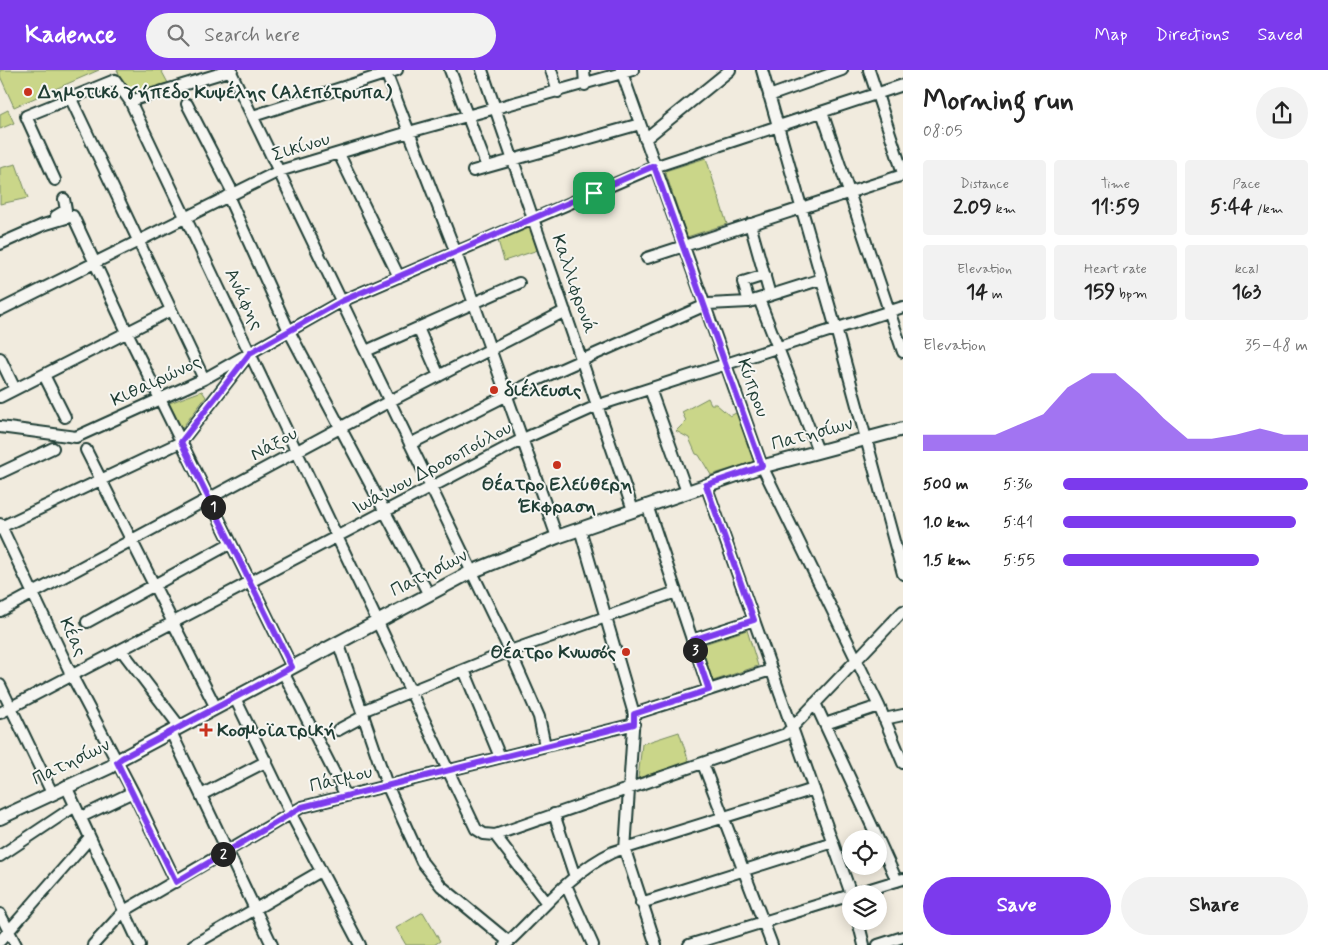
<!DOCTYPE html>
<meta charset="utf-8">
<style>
body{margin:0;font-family:Mynerve,sans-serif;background:#f2f2f2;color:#222;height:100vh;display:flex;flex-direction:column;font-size:19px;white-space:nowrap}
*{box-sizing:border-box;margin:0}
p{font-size:16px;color:#767676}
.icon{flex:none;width:28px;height:28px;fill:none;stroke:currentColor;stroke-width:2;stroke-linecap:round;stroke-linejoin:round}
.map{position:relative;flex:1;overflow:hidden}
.sheet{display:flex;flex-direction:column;background:#fff;width:425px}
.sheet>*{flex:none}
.tools{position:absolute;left:842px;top:760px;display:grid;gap:10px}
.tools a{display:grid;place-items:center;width:45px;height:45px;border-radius:50%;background:#fff;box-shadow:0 2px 12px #0003;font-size:25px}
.pin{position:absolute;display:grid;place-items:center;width:42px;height:42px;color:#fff;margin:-21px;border-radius:10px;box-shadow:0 2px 8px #0006}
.km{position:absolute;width:25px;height:25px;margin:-12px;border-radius:50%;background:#222;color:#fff;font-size:14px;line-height:25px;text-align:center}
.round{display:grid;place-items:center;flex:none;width:52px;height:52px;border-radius:26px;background:#f2f2f2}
.overview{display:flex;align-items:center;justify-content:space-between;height:85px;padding:0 20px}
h1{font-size:28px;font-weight:700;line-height:38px}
.figures{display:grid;grid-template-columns:repeat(3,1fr);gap:8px;height:85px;padding:5px 20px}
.figures div{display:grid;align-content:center;border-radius:5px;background:#f2f2f2;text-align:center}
.figures b{font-size:21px;font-weight:700}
.figures small{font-size:14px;font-weight:400}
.figures p{font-size:14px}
.chart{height:140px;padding:10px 20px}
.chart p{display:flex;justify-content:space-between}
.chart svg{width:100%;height:90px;margin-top:5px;fill:#7c3aed;opacity:.7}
.action{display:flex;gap:10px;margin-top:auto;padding:10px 20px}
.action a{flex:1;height:58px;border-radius:30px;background:#7c3aed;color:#fff;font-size:20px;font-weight:700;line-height:58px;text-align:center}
.action a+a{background:#f2f2f2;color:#222}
ul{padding:0 20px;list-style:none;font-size:16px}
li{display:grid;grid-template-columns:80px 60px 1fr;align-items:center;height:38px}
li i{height:12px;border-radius:6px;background:#7c3aed}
header{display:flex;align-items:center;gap:30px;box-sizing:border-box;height:70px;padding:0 25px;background:#7c3aed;color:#fff}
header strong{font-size:24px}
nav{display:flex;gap:28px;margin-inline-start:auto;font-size:18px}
.search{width:350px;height:45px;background:#f2f2f2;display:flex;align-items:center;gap:12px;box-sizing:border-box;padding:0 18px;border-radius:28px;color:#767676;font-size:19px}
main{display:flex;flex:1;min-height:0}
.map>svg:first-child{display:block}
</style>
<header>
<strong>Kadence</strong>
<div class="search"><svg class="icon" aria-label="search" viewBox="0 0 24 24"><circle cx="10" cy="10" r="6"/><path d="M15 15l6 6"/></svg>Search here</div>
<nav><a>Map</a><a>Directions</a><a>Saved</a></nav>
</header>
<main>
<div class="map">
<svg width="903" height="875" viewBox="0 0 903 875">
<rect width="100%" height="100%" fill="#f1ebde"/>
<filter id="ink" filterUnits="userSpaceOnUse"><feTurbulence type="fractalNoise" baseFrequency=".02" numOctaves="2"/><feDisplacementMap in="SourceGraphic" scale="10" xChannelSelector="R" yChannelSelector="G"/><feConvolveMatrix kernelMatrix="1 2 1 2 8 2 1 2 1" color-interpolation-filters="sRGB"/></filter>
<g filter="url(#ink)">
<!-- green -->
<path fill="#cad689" stroke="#748a5e" d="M0,0H99L14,37L0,6Z
M117,0H161L168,13L130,24Z
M8,40L14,53L0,59V44Z
M706,88L727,154L687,167L665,101Z
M16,94L28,128L0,134V98Z
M528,153L538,180L504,191L497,167Z
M202,321L206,327L178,363L164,335Z
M708,328L711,334H716L730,346L738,342L756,391L711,405L699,385L696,384L689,368L676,361L686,351L682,342Z
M747,560L758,596L713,611L701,575Z
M679,662L689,692L638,708L642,674Z
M423,842L440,871L434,875H406L396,858Z"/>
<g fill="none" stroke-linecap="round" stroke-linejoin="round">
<defs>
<path id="minor" d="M230,0L510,581L539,647L545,676
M385,0L456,183L557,467
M450,0L487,97
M482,0L633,440
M551,0L558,22
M584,0L585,15
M621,0L762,396L879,636L903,693
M762,0L838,266L903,504
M869,0L903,103
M769,26L842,0
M70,27L204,309
M130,31L232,0
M187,34L233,123
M822,42L903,282
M253,46L397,0
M645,69L730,0
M339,84L399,207
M473,101L640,54
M55,110L26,46L115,10L130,31L476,759L484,764L495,765L547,833
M228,126L289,261L428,523
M56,146L66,140L64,129
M750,154L770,225
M0,174L43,155L73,146L127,262L292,597
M647,188L903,105
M759,229L818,381
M749,232L743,212L765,205
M0,240L279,101L409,62L633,0
M418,258L439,306
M366,281L519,213
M0,288L15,319
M44,305L65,347
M650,319L687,422
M0,327L171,240
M0,357L76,367L204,309L342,231L654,97L903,15
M410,374L537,310L708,234L749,232L822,209
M86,380L216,638
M0,403L53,378
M706,415L851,824
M647,435L709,620
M0,454L72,606L133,722L176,812
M1,457L181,372L246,288
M580,459L634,644L625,780L656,875
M0,541L390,331L565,241
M87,552L231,473
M692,570L754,550
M338,572L387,715L422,792L441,816L509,872
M122,581L180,657
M464,600L500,687
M283,602L346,726
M0,615L52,723
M235,628L291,744L360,875
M815,633L878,769
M362,641L510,581L676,522
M0,643L523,369L599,335L903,237
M634,644L771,600
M884,649L903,645
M825,654L879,636
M338,660L364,646
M171,662L272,875
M703,694L772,875
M66,716L140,875
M201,725L267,691
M554,744L575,807
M81,747L133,722
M495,765L786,664L903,541
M879,771L897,811
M0,786L75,736
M566,815L593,875
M854,824L903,809
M641,833L833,772
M0,844L16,875
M858,851L864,875
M0,871L90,768
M93,875L124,841L302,737L634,654
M193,875L321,801
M505,875C540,843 569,803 613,782L814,719
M689,875L851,825
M878,875L903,867"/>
<path id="major" d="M0,748L110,697L122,688L471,502L557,467L757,398L903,359"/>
</defs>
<!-- minor casing -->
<use href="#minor" stroke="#1f3d34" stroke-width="14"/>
<!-- major casing -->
<use href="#major" stroke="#1f3d34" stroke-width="16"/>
<!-- minor -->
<use href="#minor" stroke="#f6f6f2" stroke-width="10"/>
<!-- major -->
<use href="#major" stroke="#f6f6f2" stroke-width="12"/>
</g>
</g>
<g fill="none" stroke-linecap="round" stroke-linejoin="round" filter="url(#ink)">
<defs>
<path id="route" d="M654,96L762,396L706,415L754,550L692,570L709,620L634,644V654L302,737L176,812L117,692L122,688L292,597L181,372L250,283L342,231Z"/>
</defs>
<!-- route casing -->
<use href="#route" stroke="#fff" stroke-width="10"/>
<!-- route -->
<use href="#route" stroke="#7c3aed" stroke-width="6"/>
</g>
<!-- markers -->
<g fill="#c8321e" stroke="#f6f6f2" stroke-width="2">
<circle cx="28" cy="22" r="5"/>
<circle cx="494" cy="320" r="5"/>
<circle cx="557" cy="395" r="5"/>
<circle cx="626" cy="582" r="5"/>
<path d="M203.5 652.5h5v5h5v5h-5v5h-5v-5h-5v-5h5z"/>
</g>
<g text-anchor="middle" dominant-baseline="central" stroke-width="4" stroke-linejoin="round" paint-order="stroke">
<!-- poi labels -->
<g font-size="19" font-weight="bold" fill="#1f3d34" stroke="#f6f6f2" text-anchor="start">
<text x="38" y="22">Δημοτικό γήπεδο Κυψέλης (Αλεπότρυπα)</text>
<text x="504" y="320">διέλευσις</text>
<text x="557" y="414" text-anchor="middle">Θέατρο Ελεύθερη<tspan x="557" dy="22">Έκφραση</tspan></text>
<text x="616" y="582" text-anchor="end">Θέατρο Κνωσός</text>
<text x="217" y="660">Κοσμοϊατρική</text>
</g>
<!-- street labels -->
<g font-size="19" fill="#1f3d34" stroke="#f6f6f2">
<text transform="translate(301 77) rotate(-17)">Σικίνου</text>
<text transform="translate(574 214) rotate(71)">Καλλιφρονά</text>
<text transform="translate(244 229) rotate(64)">Ανάφης</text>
<text transform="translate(156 311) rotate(-25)">Κιθαιρώνος</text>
<text transform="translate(753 318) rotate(70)">Κύπρου</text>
<text transform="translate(812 364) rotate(-15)">Πατησίων</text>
<text transform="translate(274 374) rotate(-29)">Νάξου</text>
<text transform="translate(432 398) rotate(-28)">Ιωάννου Δροσοπούλου</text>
<text transform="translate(429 503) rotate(-27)">Πατησίων</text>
<text transform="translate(73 567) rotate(65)">Κέας</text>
<text transform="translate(71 692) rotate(-26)">Πατησίων</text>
<text transform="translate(341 709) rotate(-14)">Πάτμου</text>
</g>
</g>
</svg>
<div class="tools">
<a><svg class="icon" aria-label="locate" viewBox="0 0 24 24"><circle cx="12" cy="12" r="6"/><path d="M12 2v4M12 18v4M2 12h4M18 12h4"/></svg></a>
<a><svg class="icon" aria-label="layers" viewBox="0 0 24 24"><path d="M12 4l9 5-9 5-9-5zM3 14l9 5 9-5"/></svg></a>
</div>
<div class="pin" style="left:594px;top:123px;background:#1e9e55"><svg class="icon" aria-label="arrive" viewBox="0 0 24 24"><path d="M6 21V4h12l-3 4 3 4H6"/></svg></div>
<b class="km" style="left:213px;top:437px">1</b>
<b class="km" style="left:223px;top:784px">2</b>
<b class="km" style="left:695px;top:580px">3</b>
</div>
<section class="sheet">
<div class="overview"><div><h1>Morning run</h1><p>08:05</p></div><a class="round"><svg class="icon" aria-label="share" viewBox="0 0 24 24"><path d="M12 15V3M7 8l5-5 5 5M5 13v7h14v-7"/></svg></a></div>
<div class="figures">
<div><p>Distance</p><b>2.09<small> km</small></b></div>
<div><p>Time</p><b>11:59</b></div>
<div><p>Pace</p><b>5:44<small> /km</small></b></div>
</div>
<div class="figures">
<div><p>Elevation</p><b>14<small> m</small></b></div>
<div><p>Heart rate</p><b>159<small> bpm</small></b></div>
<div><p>kcal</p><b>163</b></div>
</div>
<div class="chart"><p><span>Elevation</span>35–48 m</p>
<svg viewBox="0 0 160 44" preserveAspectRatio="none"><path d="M0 44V36L10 36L20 36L30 36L40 31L50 26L60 13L70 6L80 6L90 16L100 28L110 38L120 38L130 36L140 33L150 36L160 36V44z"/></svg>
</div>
<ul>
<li><b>500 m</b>5:36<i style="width:100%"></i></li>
<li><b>1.0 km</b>5:41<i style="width:95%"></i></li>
<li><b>1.5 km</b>5:55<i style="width:80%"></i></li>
</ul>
<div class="action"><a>Save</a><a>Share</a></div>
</section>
</main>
